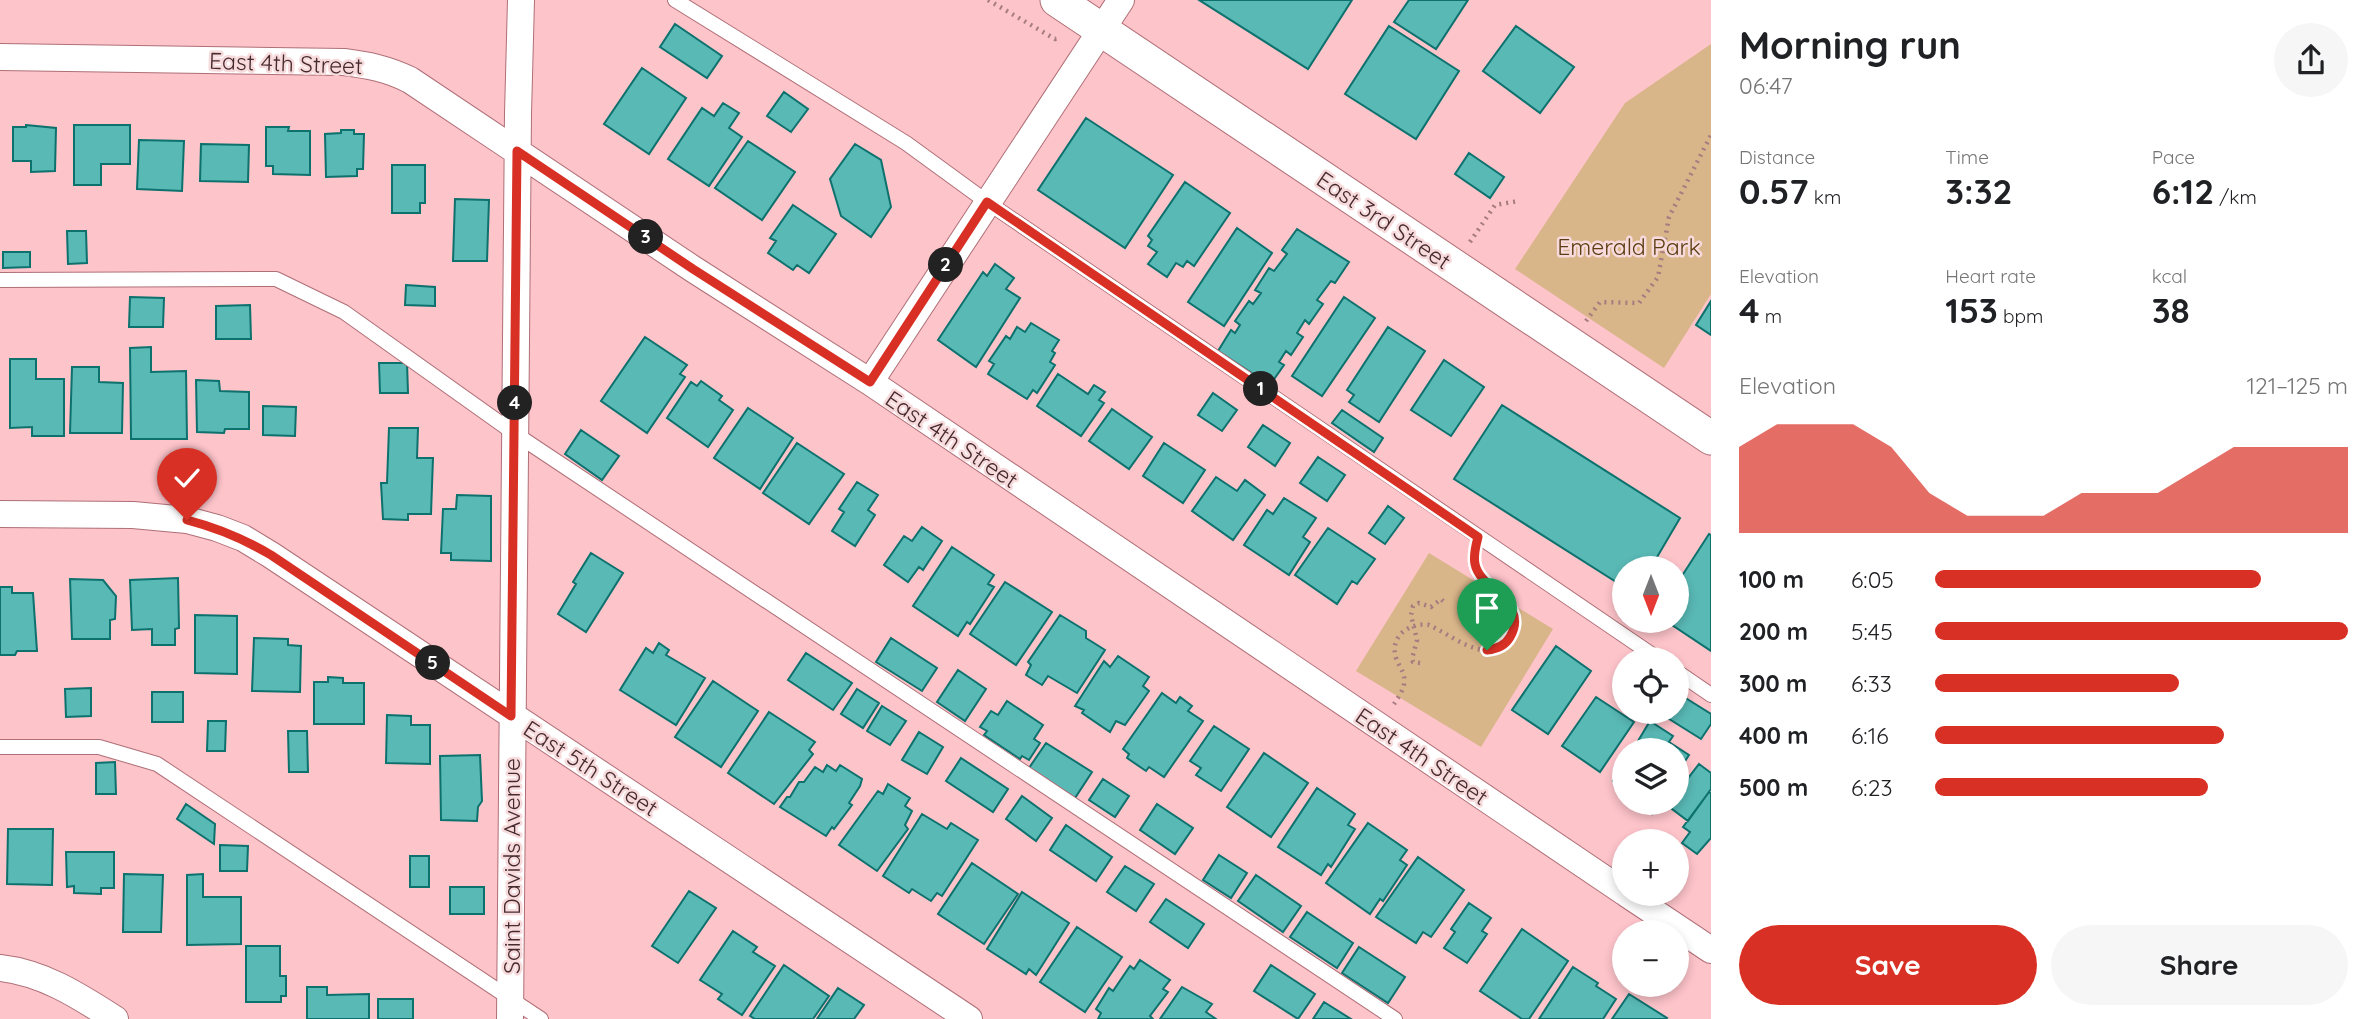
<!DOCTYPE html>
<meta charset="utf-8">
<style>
body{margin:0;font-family:Quicksand,sans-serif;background:#f6f6f6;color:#202124;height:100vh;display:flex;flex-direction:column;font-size:26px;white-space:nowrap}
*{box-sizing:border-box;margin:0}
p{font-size:23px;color:#757577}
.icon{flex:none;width:38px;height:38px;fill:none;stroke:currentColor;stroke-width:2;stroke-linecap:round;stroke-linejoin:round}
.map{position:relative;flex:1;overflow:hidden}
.sheet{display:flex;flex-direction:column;background:#fff;width:665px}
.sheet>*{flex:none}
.needle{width:46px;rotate:180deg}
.controls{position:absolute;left:1612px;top:556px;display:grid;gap:14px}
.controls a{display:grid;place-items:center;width:77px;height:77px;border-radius:50%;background:#fff;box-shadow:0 4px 10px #0003;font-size:35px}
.pin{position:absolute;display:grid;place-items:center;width:60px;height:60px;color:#fff;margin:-72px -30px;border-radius:50% 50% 50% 0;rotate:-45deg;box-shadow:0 0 7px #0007}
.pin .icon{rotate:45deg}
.km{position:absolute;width:35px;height:35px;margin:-18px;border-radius:50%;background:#222;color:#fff;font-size:19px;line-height:35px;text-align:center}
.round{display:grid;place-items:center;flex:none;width:74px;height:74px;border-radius:37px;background:#f6f6f6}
.head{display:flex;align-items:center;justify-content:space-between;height:119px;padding:0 28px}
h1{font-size:38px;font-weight:700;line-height:52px}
.stats{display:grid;grid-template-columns:repeat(3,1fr);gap:10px;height:119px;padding:7px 28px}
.stats div{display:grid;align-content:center}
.stats b{font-size:35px;font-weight:700}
.stats small{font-size:19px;font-weight:400}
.stats p{font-size:19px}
.chart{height:196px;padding:14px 28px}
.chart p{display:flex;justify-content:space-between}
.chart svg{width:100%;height:126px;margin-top:7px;fill:#d93025;opacity:.7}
.cta{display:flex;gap:14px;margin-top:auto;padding:14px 28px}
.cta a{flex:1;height:80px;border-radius:42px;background:#d93025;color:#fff;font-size:28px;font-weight:700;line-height:80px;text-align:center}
.cta a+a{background:#f6f6f6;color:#202124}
ul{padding:0 28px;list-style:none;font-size:23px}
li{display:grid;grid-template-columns:112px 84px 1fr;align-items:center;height:52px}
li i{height:18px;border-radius:9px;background:#d93025}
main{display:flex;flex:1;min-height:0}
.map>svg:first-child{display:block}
</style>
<main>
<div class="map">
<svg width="1711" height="1019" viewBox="0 0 1711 1019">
<rect width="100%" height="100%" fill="#fdc4ca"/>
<!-- green -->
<path fill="#d9b58a" d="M1711,44V294L1664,368L1515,269L1625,103Z
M1429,553L1553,629L1481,747L1356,671Z"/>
<!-- building -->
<path fill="#59b9b5" stroke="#0d716e" stroke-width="2" d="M1199,0H1352L1308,69Z
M1409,0H1468L1436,49L1394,22Z
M675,24L722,56L707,78L660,47Z
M1389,26L1459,71L1416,139L1345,94Z
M1516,26L1574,67L1540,113L1483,71Z
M642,68L686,98L649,154L604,124Z
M784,92L808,109L791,132L767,116Z
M723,103L739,113L729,128L742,137L709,186L668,159L702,108L714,116Z
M1086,118L1173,175L1125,248L1038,190Z
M26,125L56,128L55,171L31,172V161H13V127H26Z
M74,125H130V164H101V185H74Z
M266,127H289L288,131H310V175L273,174V166H266Z
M341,130H354V134H364L363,169H357V176L326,177L325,134L341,133Z
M139,140L184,141L182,191L137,189Z
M748,141L795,172L762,220L715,188Z
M201,144L249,145L248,182L200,181Z
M855,144L881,160L891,207L871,237L841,216L830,179Z
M1469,153L1504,177L1490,198L1455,174Z
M392,165H425V203H420V213H392Z
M1185,182L1230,213L1194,266L1187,261L1183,267L1176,263L1167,277L1148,264L1157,252L1148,246L1152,240L1148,236Z
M455,199L489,200L487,261H453Z
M793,205L836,234L809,273L797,265L793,270L768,253L776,241L770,238Z
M1237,228L1272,253L1224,326L1188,302Z
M1297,229L1349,262L1335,283L1331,281L1317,300L1323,304L1309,324L1305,320L1297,333L1303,337L1291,355L1286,351L1279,362L1284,365L1270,385L1218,351L1231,330L1235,333L1240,325L1235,321L1249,301L1253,304L1261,293L1255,290L1269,268L1274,271L1287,254L1282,250Z
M67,231H86L87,263L68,264Z
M3,252H30V267L3,268Z
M995,264L1014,278L1006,289L1020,298L976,367L938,340L983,272L987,276Z
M406,285L435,287V306L405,305Z
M130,297L164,298L163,327H129Z
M1344,297L1375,318L1322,396L1292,376Z
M1711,301V335L1696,325Z
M250,305L251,339H216V306Z
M1031,323L1059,340L1052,351L1055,353L1050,362L1055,365L1037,393L1033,390L1027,399L988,374L994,364L989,361L1006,336L1010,339L1017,327L1025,332Z
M1388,327L1425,351L1379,422L1349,402L1354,395L1347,390Z
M645,337L687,365L680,374L685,377L647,433L601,401Z
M151,347V372L186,371L187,439H131L130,348Z
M10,359H36V379H64V436H32V427L10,428Z
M1444,360L1484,387L1451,436L1411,410Z
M379,363H407L408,393H380Z
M72,367H99V382L123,383L122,433H70Z
M1058,374L1088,394L1094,385L1105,392L1099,400L1104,403L1081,436L1037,406Z
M196,380L219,381L220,391L249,392V429H225L224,433L197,432Z
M701,381L722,396L719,400L733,410L708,447L667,418L691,382L697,386Z
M1213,393L1237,410L1222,431L1198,415Z
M1502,405L1680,518L1650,569H1624V587L1454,479Z
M263,406L296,407L295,436L263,435Z
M748,408L793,438L760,489L714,458Z
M1112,409L1152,437L1129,469L1089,441Z
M1342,410L1383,438L1374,452L1332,423Z
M1263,425L1290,443L1275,466L1248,447Z
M389,428H418L417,458H433L431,514H408V520L383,519L381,483H387Z
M581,430L619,456L602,480L565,454Z
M797,443L844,474L809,524L763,493Z
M1164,443L1205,470L1183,503L1143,476Z
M1318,457L1345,475L1327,501L1300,483Z
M1216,477L1237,491L1245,480L1265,495L1233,540L1192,511Z
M857,482L878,495L868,510L875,515L855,546L832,531L844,512L839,509Z
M457,495L491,496V561L451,560V553H441L443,509H456Z
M1284,498L1316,518L1303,537L1310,542L1289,575L1244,545L1267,510L1273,514Z
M1388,506L1404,518L1385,544L1369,533Z
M922,527L942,541L923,570L919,567L908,582L884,565L904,536L912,541Z
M1328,528L1375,559L1357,584L1352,581L1337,604L1295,575Z
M1709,534L1711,535V651L1666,621H1676V585Z
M952,547L994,575L988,584L994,587L970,624L967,622L958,636L913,606Z
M591,553L623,573L586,632L558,614L576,584L573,582Z
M178,578L179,628L175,629V645H152V629L132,630L130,580Z
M70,579L103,580L116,596L115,619L110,620V639H72Z
M1005,582L1052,612L1016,665L970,634Z
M0,587H12V593H33L37,651H17L15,655H0Z
M195,615L237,616V674L195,673Z
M1060,615L1086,631V638L1105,650L1077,693L1048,676L1042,685L1026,675L1031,665L1028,662Z
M254,638L288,639V645L301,646L300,692L252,691Z
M891,638L937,668L922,691L876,662Z
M659,643L669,650L666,655L705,678L676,725L620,690L646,648L653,653Z
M1556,646L1591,671L1548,734L1512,710Z
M806,653L852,683L833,710L788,680Z
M1118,656L1149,677L1143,686L1149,691L1125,725L1116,721L1110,732L1082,713L1084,710L1075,706L1104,661L1110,667Z
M958,670L986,689L965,721L937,702Z
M328,677L343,678V683H364V724H314V682H328Z
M713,681L758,711L721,767L675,737Z
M91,688V716L66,717L65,689Z
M857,689L879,703L863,728L841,714Z
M152,692H183V722H152Z
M1676,692L1711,714V724L1701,739L1658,712H1676Z
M1162,693L1176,703L1180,697L1192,706L1188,711L1203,721L1164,777L1149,767L1146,771L1127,758L1129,754L1123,749Z
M1596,697L1634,722L1600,772L1562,746Z
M1007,701L1043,725L1034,739L1040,743L1029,760L1022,756L1020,759L984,735L987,731L980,727L991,711L998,715Z
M882,706L906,721L890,745L867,731Z
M769,712L815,742L809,750L813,754L774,804L728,773Z
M387,715L411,716V725H430V764L386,763Z
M208,721H226L225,751H207Z
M1650,721L1673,736L1669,742L1689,755L1676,775V751H1632Z
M1214,726L1249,749L1221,791L1196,775L1201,768L1190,761Z
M288,731H307L308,772H289Z
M919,732L943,747L927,774L902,760Z
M1046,743L1092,772L1075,798L1029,768Z
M1264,753L1308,783L1271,837L1227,807Z
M480,755L482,801L478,807L477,821L441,820L440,756Z
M961,758L1008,789L993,812L946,781Z
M115,762L116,794H96V763Z
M1624,763V788L1613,781Z
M1699,764L1711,773V789L1688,821L1668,806L1670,803H1676V794Z
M827,765L836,771L840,765L862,779L860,786L849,803L852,805L834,829L832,827L826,836L780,807L787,797H790L799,782H804L815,767L823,772Z
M1103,779L1129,796L1115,817L1089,800Z
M888,784L910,798L905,806L912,811L905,825L908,829L877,871L839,845L878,791L883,794Z
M1317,788L1355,814L1348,825L1355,829L1331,867L1328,864L1321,875L1278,847Z
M1709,792L1711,793V838L1697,854L1682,843L1690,832L1683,827Z
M1022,796L1052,818L1036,841L1006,819Z
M1634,803H1658L1652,814Z
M186,804L215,824L214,844L177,819Z
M1157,804L1193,828L1175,854L1140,830Z
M922,814L947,829L951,823L978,840L942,896L937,893L931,901L912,889L909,893L883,876Z
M1368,823L1407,850L1400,860L1407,865L1383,901L1380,899L1370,914L1326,883Z
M1066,825L1112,857L1096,881L1050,850Z
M8,829H53L52,885L7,884Z
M220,845L248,846L247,871H220Z
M66,852H114V888H101V894L74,893V886L67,887Z
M1219,855L1247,873L1231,898L1203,880Z
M410,856H429V887H410Z
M1418,857L1464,890L1431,937L1423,932L1416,943L1376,917Z
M972,863L1018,894L984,944L938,914Z
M1125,866L1154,884L1136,911L1107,892Z
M124,874L163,875L161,932H123Z
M203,874V897H241V944L187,945V875Z
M1256,875L1301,906L1283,932L1238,901Z
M450,887H484V914H450Z
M689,891L716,908L678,963L652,946Z
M1022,892L1069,923L1036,975L1029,969L1026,974L987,949Z
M1166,899L1204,924L1188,948L1150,922Z
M1469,903L1491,918L1482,931L1487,934L1467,963L1444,948L1455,932L1451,929Z
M1307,912L1353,943L1337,968L1290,937Z
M1077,927L1122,957L1085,1012L1040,982Z
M1522,929L1568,961L1529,1019H1522L1480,991Z
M733,931L757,947L753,952L775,966L742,1015L718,999L722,994L700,980Z
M246,946H280V976H286V996H281V1002H246Z
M1359,947L1405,977L1388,1003L1342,973Z
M1140,960L1170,980L1163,989L1168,992L1150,1016L1153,1019H1098L1101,1013L1096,1009L1109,988L1113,991L1130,966L1134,969Z
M784,965L829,996L813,1019H755L750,1016Z
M1271,965L1315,994L1298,1019L1254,991Z
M1573,967L1598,983L1596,986L1616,999L1603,1019H1539Z
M307,987H327V995L369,994V1019H307Z
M1182,987L1212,1004L1206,1012L1216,1019H1160Z
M838,988L864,1005L854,1019H817Z
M1629,994L1667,1018L1666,1019H1612Z
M378,999H413V1019H378Z
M1324,1002L1351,1019H1313Z"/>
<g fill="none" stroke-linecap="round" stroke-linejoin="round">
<defs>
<path id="service" d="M675,0L906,143L987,202L1660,660
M0,280L276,279L344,312L514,433L1395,1019
M1676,671L1711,695
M0,747H99L157,764L541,1019"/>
<path id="minor" d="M0,57L344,62C368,65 388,69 410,80L693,269L870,382L1624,892
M870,382L1121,0
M0,514L133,515L187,520L217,528L243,538L271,555L969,1019
M1627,894L1711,950
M0,968C44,973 79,996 115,1019
M510,1019L518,114L521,0"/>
<path id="tertiary" d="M1057,0L1711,438"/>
</defs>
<!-- service casing -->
<use href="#service" stroke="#af6f77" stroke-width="16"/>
<!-- minor casing -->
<use href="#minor" stroke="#af6f77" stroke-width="28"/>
<!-- tertiary casing -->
<use href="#tertiary" stroke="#af6f77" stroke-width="35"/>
<!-- path -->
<path stroke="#a77c80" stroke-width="4.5" stroke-dasharray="2 5" stroke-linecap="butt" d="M988,0L1055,39L1061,38
M1470,242L1495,205L1519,201
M1586,321L1600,302L1639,303L1658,277L1669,217L1711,135
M1420,663L1413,662L1412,659L1417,640L1411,615L1413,606L1419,603L1431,607L1441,599L1444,602
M1394,704C1398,698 1403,691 1404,684C1406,673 1399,667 1396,658C1389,636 1410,622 1429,625C1450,634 1487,666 1507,641C1535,606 1475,587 1475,558"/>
<!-- service -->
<use href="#service" stroke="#fff" stroke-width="14"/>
<!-- minor -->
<use href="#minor" stroke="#fff" stroke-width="26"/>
<!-- tertiary -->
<use href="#tertiary" stroke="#fff" stroke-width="33"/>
</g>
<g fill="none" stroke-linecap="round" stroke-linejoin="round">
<defs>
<path id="route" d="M187,520C218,528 244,539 271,555L511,716L517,151L693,269L870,382L987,202L1478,537C1476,545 1473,555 1475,564C1480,590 1530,603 1510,637C1505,646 1497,649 1487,650"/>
</defs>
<!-- route casing -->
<use href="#route" stroke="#fff" stroke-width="14"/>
<!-- route -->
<use href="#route" stroke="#d93025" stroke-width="9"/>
</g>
<g text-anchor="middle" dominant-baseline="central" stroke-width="5" stroke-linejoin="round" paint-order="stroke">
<!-- street labels -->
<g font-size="23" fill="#462b2e" stroke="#f7dadc">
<text transform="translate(286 63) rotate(2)">East 4th Street</text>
<text transform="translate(1384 220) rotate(34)">East 3rd Street</text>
<text transform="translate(952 439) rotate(34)">East 4th Street</text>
<text transform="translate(1422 756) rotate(34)">East 4th Street</text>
<text transform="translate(591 768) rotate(33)">East 5th Street</text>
<text transform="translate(511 866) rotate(-90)">Saint Davids Avenue</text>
</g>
<!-- park labels -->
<g font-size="23" fill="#5c3d11" stroke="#f7dadc">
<text x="1629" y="246">Emerald Park</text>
</g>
</g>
</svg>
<div class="controls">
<a><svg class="needle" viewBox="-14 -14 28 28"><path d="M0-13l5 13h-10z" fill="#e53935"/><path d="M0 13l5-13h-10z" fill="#757577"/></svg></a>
<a><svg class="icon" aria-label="locate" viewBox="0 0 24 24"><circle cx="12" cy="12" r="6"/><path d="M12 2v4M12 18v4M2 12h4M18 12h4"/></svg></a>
<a><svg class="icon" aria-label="layers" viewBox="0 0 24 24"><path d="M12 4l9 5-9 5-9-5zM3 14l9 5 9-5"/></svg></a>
<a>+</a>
<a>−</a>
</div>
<div class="pin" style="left:1487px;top:650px;background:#1e9e55"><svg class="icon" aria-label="arrive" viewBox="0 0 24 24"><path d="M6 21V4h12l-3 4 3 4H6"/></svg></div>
<div class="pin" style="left:187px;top:520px;background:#d93025"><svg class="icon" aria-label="check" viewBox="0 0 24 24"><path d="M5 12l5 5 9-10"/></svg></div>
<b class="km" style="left:1261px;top:389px">1</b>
<b class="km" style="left:946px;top:265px">2</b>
<b class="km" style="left:646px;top:237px">3</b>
<b class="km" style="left:515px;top:403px">4</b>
<b class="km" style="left:433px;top:663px">5</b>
</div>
<section class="sheet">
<div class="head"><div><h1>Morning run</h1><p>06:47</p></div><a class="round"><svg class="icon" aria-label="share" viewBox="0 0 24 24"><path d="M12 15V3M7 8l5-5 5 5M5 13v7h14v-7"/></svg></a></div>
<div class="stats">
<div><p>Distance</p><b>0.57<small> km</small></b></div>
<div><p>Time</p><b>3:32</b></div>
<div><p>Pace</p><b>6:12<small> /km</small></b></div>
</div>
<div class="stats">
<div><p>Elevation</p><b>4<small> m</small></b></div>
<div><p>Heart rate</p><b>153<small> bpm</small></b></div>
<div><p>kcal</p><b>38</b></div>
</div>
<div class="chart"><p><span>Elevation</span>121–125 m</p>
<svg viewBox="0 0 160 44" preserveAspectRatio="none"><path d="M0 44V14L10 6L20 6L30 6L40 14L50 30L60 38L70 38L80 38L90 30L100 30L110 30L120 22L130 14L140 14L150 14L160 14V44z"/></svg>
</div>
<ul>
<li><b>100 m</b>6:05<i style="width:79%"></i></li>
<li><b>200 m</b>5:45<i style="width:100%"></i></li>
<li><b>300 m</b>6:33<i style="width:59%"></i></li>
<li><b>400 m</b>6:16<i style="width:70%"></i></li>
<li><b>500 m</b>6:23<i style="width:66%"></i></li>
</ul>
<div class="cta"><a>Save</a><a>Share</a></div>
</section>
</main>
